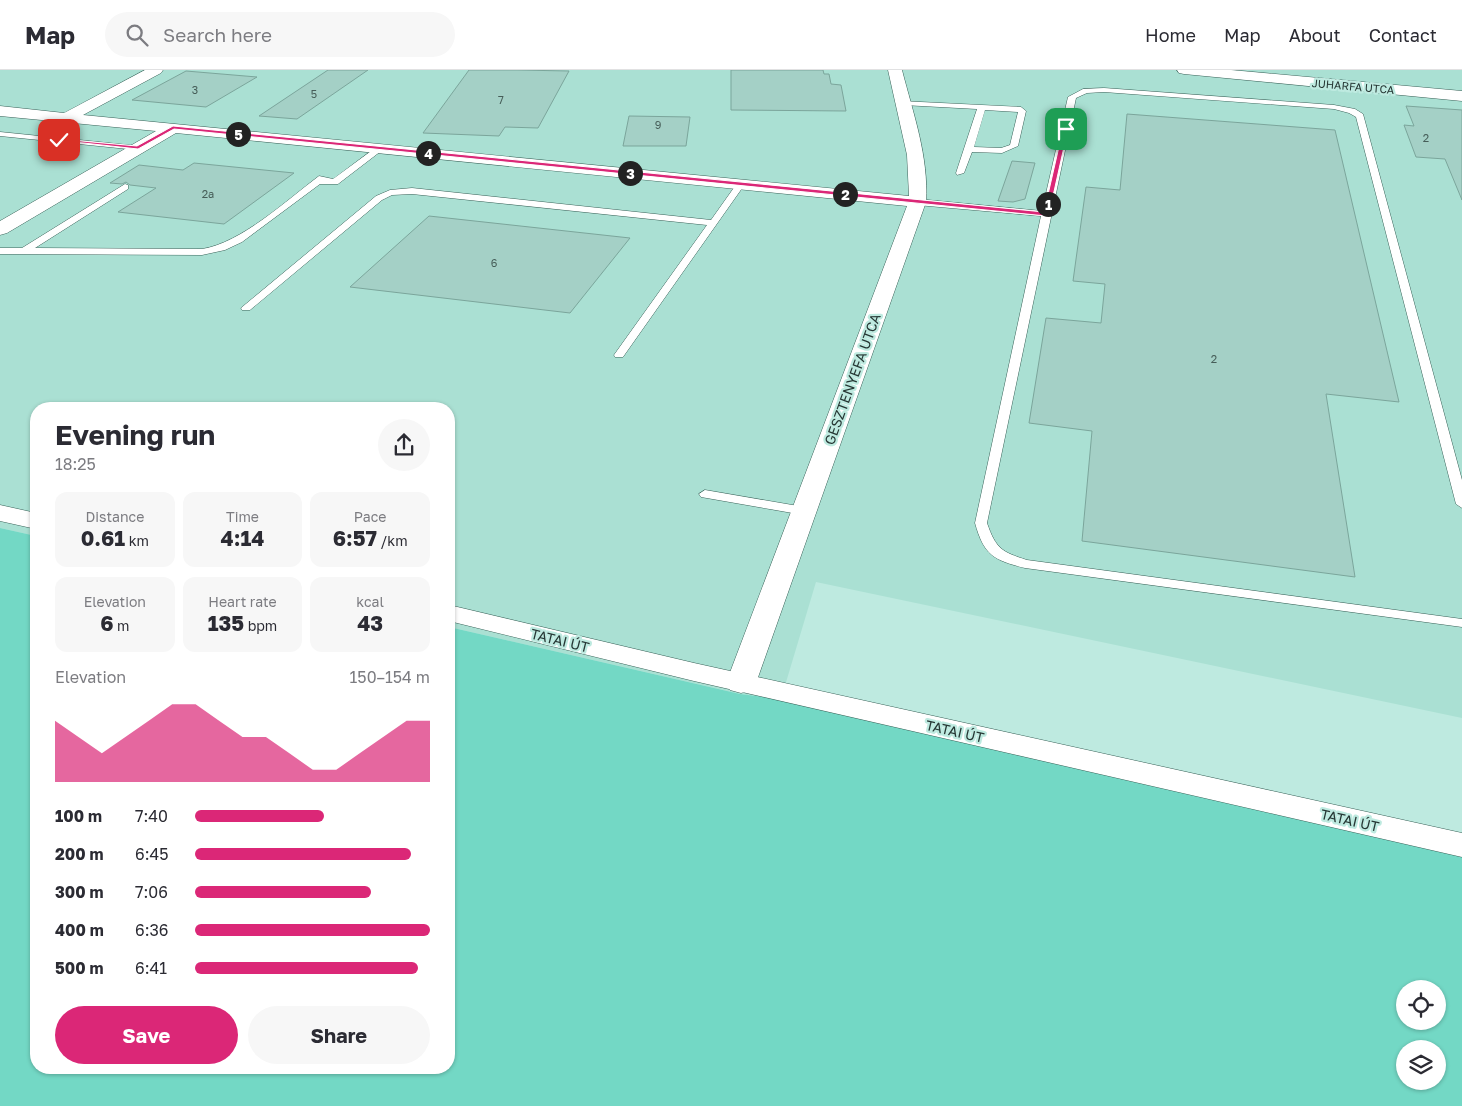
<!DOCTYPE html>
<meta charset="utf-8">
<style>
body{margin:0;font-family:"Golos Text",sans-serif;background:#f7f7f7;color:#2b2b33;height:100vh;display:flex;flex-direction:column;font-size:19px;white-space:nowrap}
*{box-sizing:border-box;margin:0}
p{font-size:16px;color:#7c7c81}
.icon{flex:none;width:28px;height:28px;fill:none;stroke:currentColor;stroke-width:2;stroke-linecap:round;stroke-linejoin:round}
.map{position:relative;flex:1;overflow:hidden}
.panel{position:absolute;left:30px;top:332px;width:425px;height:672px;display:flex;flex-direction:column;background:#fff;border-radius:20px;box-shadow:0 1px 4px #0004}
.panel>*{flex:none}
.buttons{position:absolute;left:1396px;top:910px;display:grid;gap:10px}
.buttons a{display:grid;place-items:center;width:50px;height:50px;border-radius:50%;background:#fff;box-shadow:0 1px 4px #0004;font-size:25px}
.pin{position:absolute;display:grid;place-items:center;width:42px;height:42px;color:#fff;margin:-21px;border-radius:10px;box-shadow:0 2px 8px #0006}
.km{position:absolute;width:25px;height:25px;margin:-12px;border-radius:50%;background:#222;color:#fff;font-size:14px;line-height:25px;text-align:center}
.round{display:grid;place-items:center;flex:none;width:52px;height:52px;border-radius:26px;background:#f7f7f7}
.summary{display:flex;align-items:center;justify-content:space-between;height:85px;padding:0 25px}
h1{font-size:28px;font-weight:700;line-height:38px}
.figures{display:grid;grid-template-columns:repeat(3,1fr);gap:8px;height:85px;padding:5px 25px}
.figures div{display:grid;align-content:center;border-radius:12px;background:#f7f7f7;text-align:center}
.figures b{font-size:21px;font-weight:700}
.figures small{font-size:14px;font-weight:400}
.figures p{font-size:14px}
.chart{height:140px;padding:10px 25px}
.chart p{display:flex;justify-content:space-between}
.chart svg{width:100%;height:90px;margin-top:5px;fill:#db2777;opacity:.7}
.primary-button{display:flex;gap:10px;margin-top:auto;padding:10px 25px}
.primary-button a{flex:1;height:58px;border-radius:30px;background:#db2777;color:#fff;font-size:20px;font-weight:700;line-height:58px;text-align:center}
.primary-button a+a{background:#f7f7f7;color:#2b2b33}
ul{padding:0 25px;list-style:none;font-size:16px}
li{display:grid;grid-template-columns:80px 60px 1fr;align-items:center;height:38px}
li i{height:12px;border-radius:6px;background:#db2777}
header{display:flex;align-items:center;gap:30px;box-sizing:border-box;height:70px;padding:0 25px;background:#fff;border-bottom:1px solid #e1e1e2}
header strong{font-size:24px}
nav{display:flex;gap:28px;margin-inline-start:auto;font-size:18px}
.search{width:350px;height:45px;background:#f7f7f7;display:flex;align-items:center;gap:12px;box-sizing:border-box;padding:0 18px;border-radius:28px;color:#7c7c81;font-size:19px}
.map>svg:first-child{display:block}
</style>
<header>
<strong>Map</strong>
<div class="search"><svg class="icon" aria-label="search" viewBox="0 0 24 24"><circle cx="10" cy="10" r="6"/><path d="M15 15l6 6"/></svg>Search here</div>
<nav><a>Home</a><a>Map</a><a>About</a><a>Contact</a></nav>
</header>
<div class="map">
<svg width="1462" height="1036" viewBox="0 0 1462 1036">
<rect width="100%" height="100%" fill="#beeae0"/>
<!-- built -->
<path fill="#aae0d3" d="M0,0H1462V648L816,512L781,629L740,624L449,557V339H36V466L0,458Z"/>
<!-- green -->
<path fill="#73d8c5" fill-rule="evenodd" d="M0,458L36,466V999H449V557L740,624L781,629L1462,775V1036H0ZM1405,919H1438V951H1405ZM1405,979H1438V1011H1405Z"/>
<!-- building -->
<path fill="#a4d0c6" stroke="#7ba59b" d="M328,0H368L297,49L259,46Z
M469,0H518L569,1L538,58L505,57L499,66L423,63Z
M731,0H823L824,4H829L831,14L841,15L846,41L731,40Z
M186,1L257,7L206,37L132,30Z
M1406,36L1462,40V130L1445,89L1416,87L1404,55L1414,56Z
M1127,44L1335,60L1399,332L1326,324L1355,507L1082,471L1092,361L1029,353L1046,248L1101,253L1105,214L1073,211L1086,117L1120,120Z
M629,46L690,47L686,76H623Z
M1012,91L1035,93L1025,129L1013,132L998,131Z
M194,93L294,103L224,154L118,142L156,118L130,115L126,112L122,114L110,113L139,95L183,100Z
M429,146L630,168L570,243L350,217Z"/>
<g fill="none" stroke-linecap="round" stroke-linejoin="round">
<defs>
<path id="lane" d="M1104,18L1334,35L1355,39L1363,44L1462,410V438L1456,434L1356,47L1349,43L1334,39L1104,22L1087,23L1076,28L987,453C996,479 1002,482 1027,490L1462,549V557L1025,498C993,490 984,485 975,453L1041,146L917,135L913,132L917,129L1042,141L1068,27L1083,19Z
M900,31L1021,37L1026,41L1018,76L1002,83L972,82L964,103L957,105L956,103L977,39L903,35L899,33ZM985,40L1018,42L1010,75L1001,78L974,77Z
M0,62L138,76L142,78L138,80L0,66Z
M378,76L385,78L338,114H320L242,172L225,180L202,185L0,184V178H22L125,114L128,115V119L35,178L202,179C241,173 287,130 319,106L333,109Z
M741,111L745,114L623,287H615L614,285L707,155L412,124L392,125L382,130L250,240H242L241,238L376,126L390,120L412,118L711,150L738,112Z
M705,420L804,437L810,441L804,445L701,427L699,424Z"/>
<path id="street" d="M145,0H163L161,3L83,45L909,126L907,85L888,0H902C913,43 929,87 926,132L756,613L752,620L741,623L730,620L726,613L907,136L176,63L7,163L0,165V151L156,61L0,46V36L64,43Z
M1177,0H1231L1462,21V31L1184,4L1179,3Z"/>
<path id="secondary" d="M0,435L36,443V459L0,451Z
M449,535L694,593L1462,763V787L694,611L449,551Z"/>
</defs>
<!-- lane casing -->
<use href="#lane" stroke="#3a6259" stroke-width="1"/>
<!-- street casing -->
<use href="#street" stroke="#3a6259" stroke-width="1"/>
<!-- secondary casing -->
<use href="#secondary" stroke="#3a6259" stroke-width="1"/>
<!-- lane -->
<use href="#lane" fill="#fff" fill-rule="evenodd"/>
<!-- street -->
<use href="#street" fill="#fff" fill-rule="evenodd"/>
<!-- secondary -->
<use href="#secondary" fill="#fff" fill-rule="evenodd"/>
</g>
<!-- route -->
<path fill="#db2777" stroke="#fff" d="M173,56L1044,142L1063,59H1068L1049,144L1046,146L174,59L138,79L56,70L59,69L137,76Z"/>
<g text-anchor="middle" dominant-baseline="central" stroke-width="4.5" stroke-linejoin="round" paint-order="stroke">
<!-- far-street labels -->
<g font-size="11" fill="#263734" stroke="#beeae0">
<text transform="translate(1353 16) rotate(5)">JUHARFA UTCA</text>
</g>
<!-- number labels -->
<g font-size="11" fill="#465d58">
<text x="195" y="19">3</text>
<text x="314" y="23">5</text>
<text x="501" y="29">7</text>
<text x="658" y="54">9</text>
<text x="1426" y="67">2</text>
<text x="208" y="123">2a</text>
<text x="494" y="192">6</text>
<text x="1214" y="288">2</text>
</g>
<!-- street labels -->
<g font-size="14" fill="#263734" stroke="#beeae0">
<text transform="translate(852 309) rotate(-70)">GESZTENYEFA UTCA</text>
<text transform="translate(560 570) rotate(14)">TATAI ÚT</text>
<text transform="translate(955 661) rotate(13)">TATAI ÚT</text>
<text transform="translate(1350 750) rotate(13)">TATAI ÚT</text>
</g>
</g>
</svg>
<div class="buttons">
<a><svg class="icon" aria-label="locate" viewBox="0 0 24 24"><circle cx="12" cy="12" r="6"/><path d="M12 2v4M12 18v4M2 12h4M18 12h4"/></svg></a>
<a><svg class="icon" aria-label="layers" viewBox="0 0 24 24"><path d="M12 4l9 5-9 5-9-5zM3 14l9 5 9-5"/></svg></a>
</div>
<div class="pin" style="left:1066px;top:59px;background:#1e9e55"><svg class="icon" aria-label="arrive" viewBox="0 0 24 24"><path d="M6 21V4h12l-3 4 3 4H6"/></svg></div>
<div class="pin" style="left:59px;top:70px;background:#d93025"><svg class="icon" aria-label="check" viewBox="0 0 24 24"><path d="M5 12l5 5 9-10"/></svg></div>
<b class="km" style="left:1048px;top:134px">1</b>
<b class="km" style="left:845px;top:124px">2</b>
<b class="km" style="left:630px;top:103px">3</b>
<b class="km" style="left:428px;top:83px">4</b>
<b class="km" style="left:238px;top:64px">5</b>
<section class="panel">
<div class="summary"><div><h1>Evening run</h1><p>18:25</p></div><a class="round"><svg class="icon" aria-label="share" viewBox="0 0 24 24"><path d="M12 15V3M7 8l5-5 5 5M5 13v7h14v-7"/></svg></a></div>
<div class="figures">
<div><p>Distance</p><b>0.61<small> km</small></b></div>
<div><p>Time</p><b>4:14</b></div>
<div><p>Pace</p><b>6:57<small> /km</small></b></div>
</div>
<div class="figures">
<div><p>Elevation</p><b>6<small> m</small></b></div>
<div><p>Heart rate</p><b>135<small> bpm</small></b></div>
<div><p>kcal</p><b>43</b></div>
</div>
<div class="chart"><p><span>Elevation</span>150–154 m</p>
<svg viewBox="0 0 160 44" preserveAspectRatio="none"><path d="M0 44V14L10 22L20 30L30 22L40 14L50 6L60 6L70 14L80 22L90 22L100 30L110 38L120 38L130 30L140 22L150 14L160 14V44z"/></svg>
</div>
<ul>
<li><b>100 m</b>7:40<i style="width:55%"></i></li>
<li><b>200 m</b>6:45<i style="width:92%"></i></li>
<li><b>300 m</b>7:06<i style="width:75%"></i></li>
<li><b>400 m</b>6:36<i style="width:100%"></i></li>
<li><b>500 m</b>6:41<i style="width:95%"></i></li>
</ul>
<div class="primary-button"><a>Save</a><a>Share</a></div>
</section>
</div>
